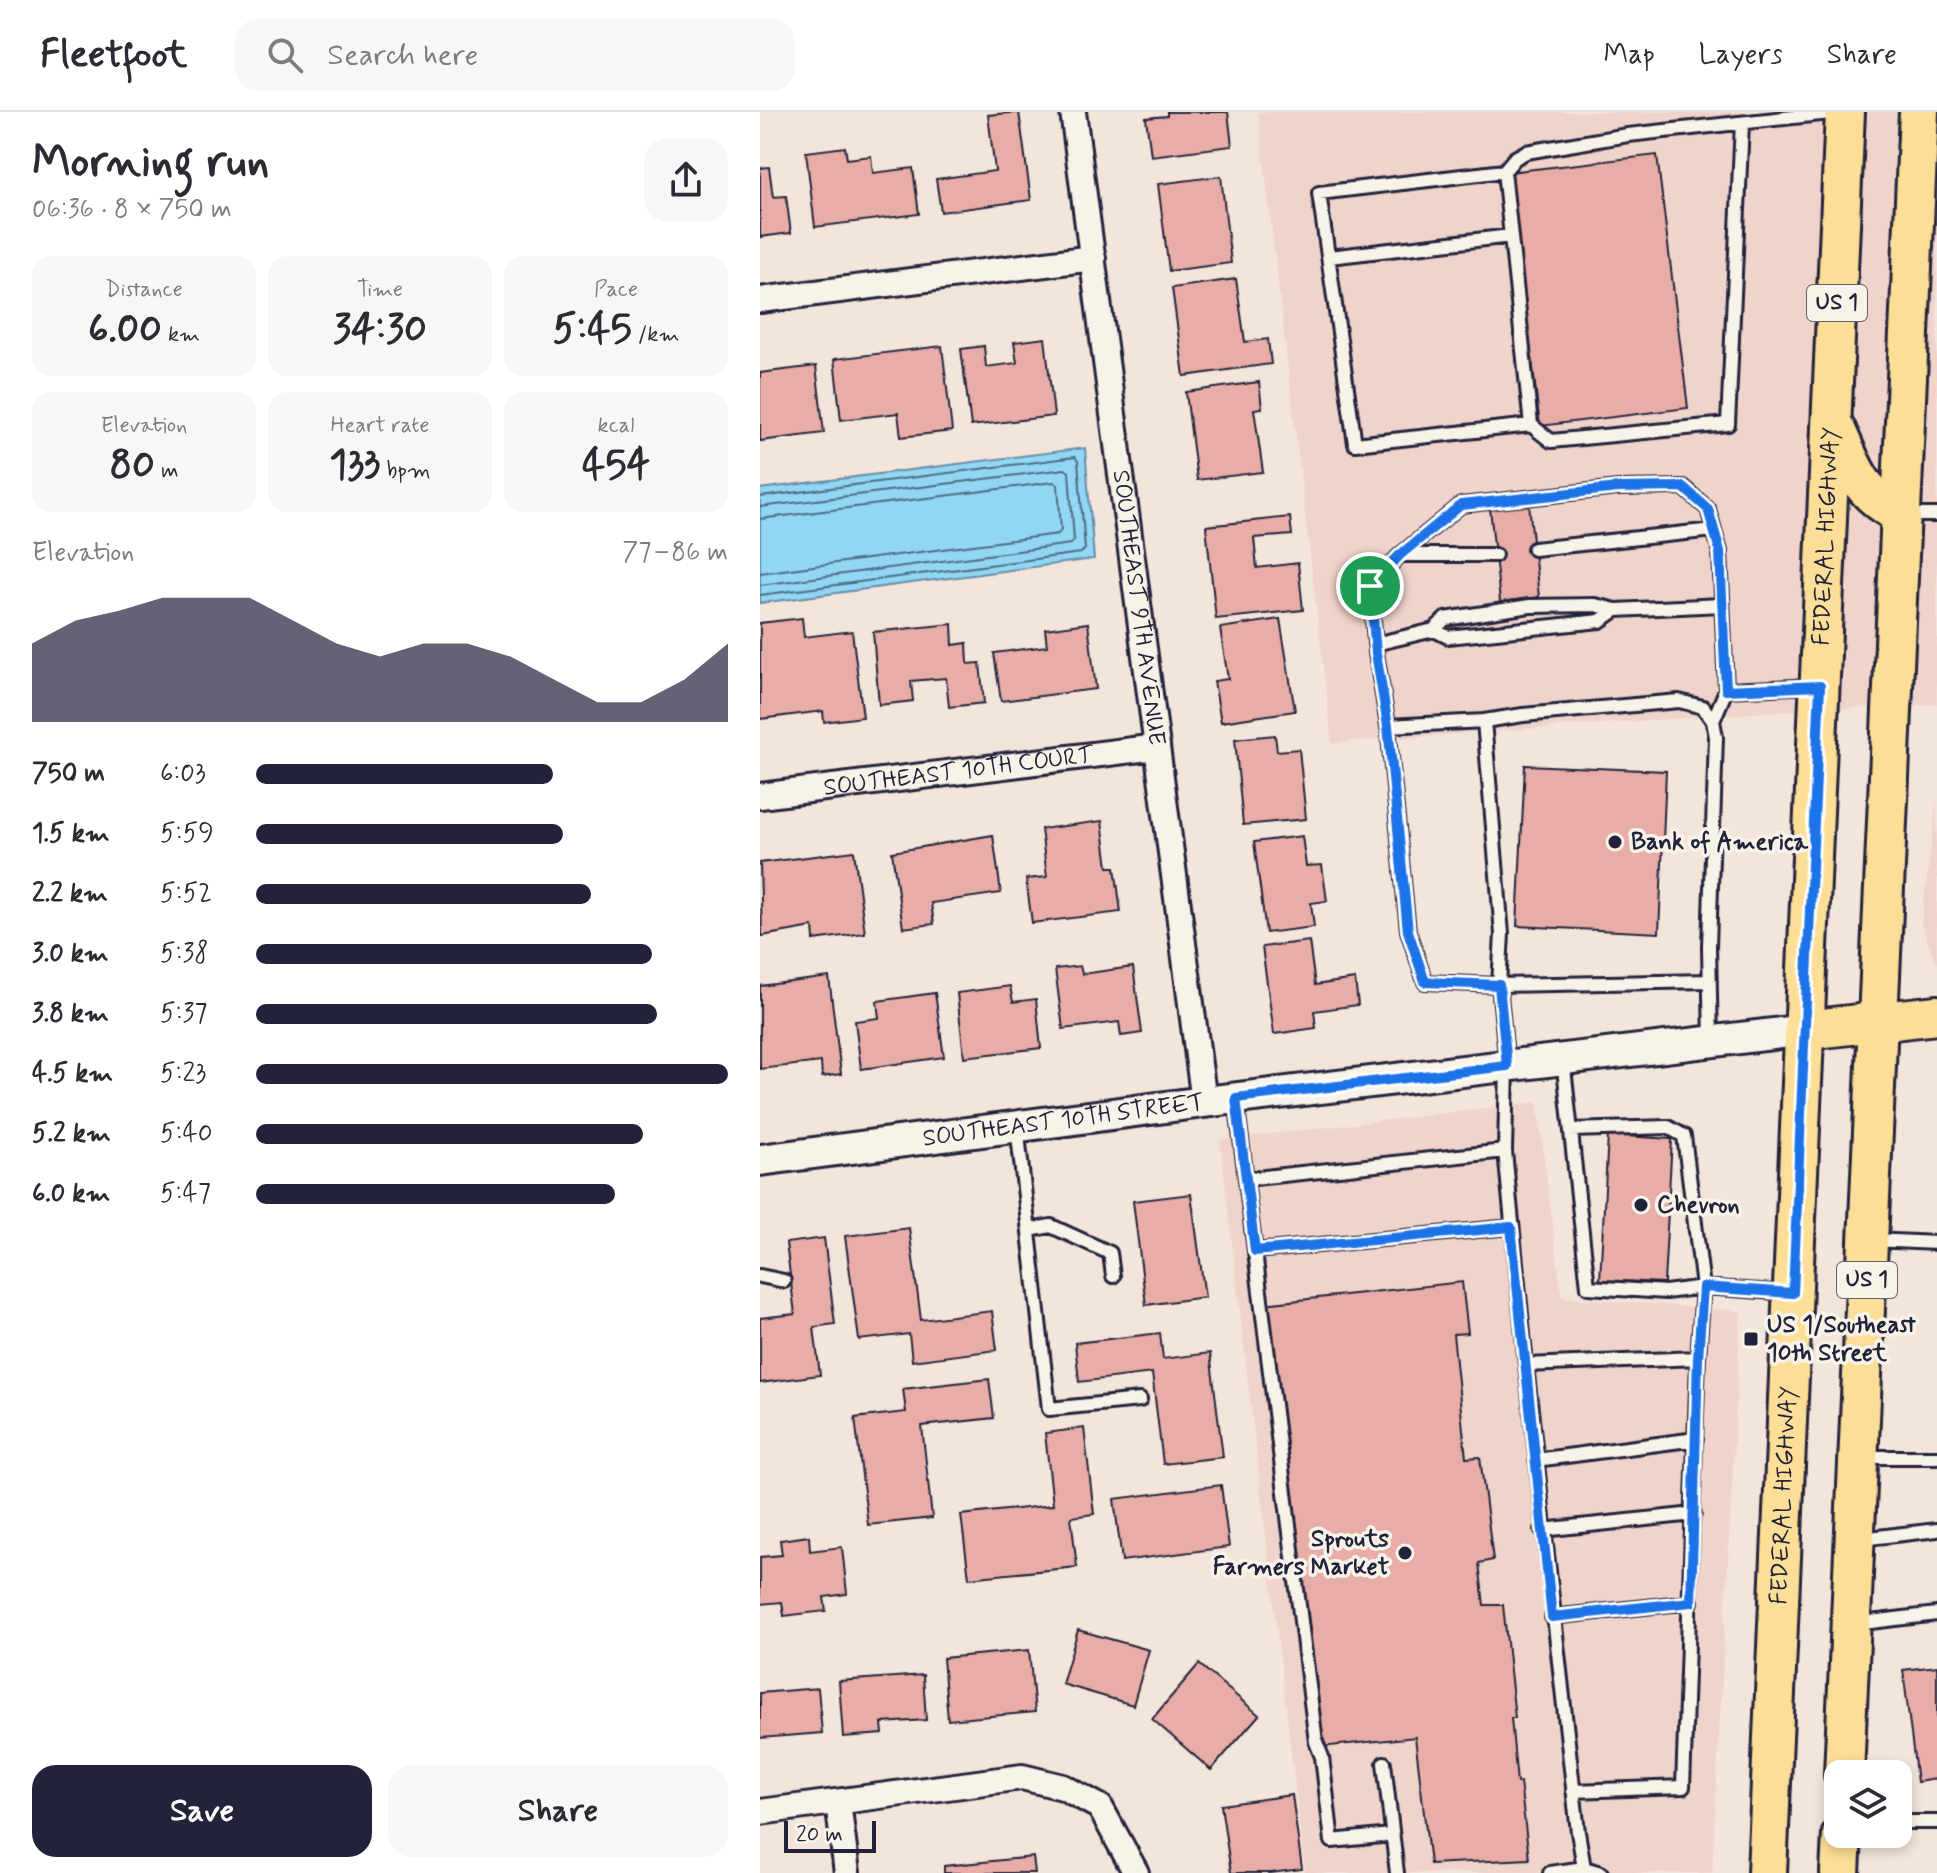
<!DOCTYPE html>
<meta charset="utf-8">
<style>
body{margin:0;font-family:Mynerve,sans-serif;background:#f7f7f7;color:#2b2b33;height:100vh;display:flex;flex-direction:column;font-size:30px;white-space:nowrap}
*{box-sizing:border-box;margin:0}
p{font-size:26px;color:#7c7c81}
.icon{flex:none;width:44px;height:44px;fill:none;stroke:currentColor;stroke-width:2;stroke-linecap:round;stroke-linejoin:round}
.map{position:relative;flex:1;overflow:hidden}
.panel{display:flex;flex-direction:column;background:#fff;width:760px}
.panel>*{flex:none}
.controls{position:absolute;left:1064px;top:1648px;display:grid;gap:16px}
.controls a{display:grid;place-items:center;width:88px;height:88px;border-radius:16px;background:#fff;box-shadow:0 4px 12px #0003;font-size:40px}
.scale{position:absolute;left:24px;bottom:20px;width:92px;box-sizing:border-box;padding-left:8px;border:4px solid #22223b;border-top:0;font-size:22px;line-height:28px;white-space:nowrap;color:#22223b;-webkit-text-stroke:6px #f7f3e8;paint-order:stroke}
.pin{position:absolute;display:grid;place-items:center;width:68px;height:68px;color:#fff;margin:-34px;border:4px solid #fff;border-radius:50%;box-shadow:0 2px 8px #0007}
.round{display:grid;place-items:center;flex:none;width:84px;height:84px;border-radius:24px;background:#f7f7f7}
.headline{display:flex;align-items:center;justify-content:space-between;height:136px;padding:0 32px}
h1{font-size:44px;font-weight:700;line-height:60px}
.stats{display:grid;grid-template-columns:repeat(3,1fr);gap:12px;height:136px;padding:8px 32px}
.stats div{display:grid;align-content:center;border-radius:20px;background:#f7f7f7;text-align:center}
.stats b{font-size:40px;font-weight:700}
.stats small{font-size:22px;font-weight:400}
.stats p{font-size:22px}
.chart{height:224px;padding:16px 32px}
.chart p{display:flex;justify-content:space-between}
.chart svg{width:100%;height:144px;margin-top:8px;fill:#22223b;opacity:.7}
.button{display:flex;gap:16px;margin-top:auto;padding:16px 32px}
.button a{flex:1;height:92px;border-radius:24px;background:#22223b;color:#fff;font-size:32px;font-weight:700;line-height:92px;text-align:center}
.button a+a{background:#f7f7f7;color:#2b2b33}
ul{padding:0 32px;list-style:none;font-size:26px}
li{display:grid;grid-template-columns:128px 96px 1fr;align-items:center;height:60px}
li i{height:20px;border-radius:10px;background:#22223b}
header{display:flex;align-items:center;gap:48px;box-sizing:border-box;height:112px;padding:0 40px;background:#fff;border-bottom:2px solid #e1e1e2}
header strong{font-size:38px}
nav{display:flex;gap:44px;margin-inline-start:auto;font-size:28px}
.search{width:560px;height:72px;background:#f7f7f7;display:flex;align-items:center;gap:20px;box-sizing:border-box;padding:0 28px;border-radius:24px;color:#7c7c81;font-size:30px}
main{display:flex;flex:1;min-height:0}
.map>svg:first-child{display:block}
</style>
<header>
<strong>Fleetfoot</strong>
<div class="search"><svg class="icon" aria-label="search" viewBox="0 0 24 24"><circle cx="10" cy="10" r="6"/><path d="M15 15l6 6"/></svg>Search here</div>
<nav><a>Map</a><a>Layers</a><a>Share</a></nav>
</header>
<main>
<section class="panel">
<div class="headline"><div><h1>Morning run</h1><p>06:36 · 8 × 750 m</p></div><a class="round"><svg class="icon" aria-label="share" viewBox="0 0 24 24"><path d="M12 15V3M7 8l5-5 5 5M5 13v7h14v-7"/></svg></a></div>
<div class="stats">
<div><p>Distance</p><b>6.00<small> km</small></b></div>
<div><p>Time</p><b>34:30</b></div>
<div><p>Pace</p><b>5:45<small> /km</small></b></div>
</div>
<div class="stats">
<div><p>Elevation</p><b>80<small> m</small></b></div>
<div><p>Heart rate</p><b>133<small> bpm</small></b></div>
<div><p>kcal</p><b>454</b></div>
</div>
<div class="chart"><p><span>Elevation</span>77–86 m</p>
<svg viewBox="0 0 160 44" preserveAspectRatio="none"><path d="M0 44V20L10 13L20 10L30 6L40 6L50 6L60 13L70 20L80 24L90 20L100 20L110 24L120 31L130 38L140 38L150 31L160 20V44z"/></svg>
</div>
<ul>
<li><b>750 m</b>6:03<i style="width:63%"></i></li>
<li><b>1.5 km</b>5:59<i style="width:65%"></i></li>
<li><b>2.2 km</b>5:52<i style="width:71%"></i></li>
<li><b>3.0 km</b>5:38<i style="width:84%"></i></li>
<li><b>3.8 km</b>5:37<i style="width:85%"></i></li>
<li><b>4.5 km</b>5:23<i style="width:100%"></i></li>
<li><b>5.2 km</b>5:40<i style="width:82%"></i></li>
<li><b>6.0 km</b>5:47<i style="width:76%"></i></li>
</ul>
<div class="button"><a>Save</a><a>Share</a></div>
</section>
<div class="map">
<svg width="1177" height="1761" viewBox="0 0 1177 1761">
<rect width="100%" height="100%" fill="#f4e5db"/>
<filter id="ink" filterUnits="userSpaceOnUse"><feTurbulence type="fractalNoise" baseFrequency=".0125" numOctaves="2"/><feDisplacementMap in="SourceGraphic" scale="16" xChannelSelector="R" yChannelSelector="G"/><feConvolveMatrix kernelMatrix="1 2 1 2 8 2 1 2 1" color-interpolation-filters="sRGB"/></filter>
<g filter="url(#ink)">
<!-- built -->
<path fill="#f0d4cb" d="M498,0H1177V592L1009,600L572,631Z
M1177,688V851H1176L1161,811Z
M777,990L802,1185L981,1199L952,1761H545L460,1028Z"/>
<!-- water -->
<path fill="#91d6f3" stroke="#658ea9" stroke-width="2" d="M325,336L334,447L0,491V377Z"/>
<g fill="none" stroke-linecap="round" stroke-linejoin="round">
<!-- shore -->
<path stroke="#4e6a85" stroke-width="2" d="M0,385L315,345L318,349L325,437L321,441L0,483
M0,395L305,357L309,360L314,428L311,432L0,473
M0,407L294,370L298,373L301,418L298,422L0,461"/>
</g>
<!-- building -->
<path fill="#e8ada6" stroke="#22223b" stroke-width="2" d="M259,0L271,88L181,100L176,67L235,59L228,3Z
M407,0H468L472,34L391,44L386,6L407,4Z
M85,35L87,47L111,44L113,61L153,56L159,102L55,115L46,40Z
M897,43L928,296L780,314L749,60Z
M9,55L13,85L26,84L31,121L0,125V56Z
M461,64L471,151L409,159L398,72Z
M476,167L485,230L508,227L511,252L424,264L412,176Z
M285,226L294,304L211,314L201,237L224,234L226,255L257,251L254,230Z
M182,234L192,319L141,325L138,301L81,308L74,247Z
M56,254L64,321L0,329V261Z
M499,270L502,296L494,297L503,360L437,368L426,280Z
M769,392L779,485L740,490L730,396Z
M530,405L532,423L494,426L497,456L538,451L543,498L456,507L446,414Z
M42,506L44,525L92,519L103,605L64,610L63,599L0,607V511Z
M520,507L535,599L461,610L454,569L468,567L460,516Z
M328,511L336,577L241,589L234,541L287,534L285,517Z
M192,512L193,533L207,531L208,552L220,551L224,591L189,595L186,566L151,569L153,589L119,593L113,520Z
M515,623L517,639L539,637L546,707L483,713L475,627Z
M765,653L906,659L899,821L757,814Z
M342,709L348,755H355L361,800L272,811L266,767L287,765L281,717Z
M233,723L241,781L171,791L174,812L143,816L132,740Z
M542,724L546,754L562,753L567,789L551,791L554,815L506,821L494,730Z
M94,739L105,821L54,828L53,815L2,824L0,751Z
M549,829L555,873L595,867L598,893L554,899L556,916L514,922L502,835Z
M320,854L322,862L373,855L382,921L361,924L359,910L303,917L295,857Z
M69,865L81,962L62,965L61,950L0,957V874Z
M250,874L253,890L276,887L281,936L204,945L197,881Z
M175,881L184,945L101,957L95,909L119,906L117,889Z
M848,1023L912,1027L904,1171L840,1168Z
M431,1082L445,1185L386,1193L373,1089Z
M149,1116L161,1208L232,1199L237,1238L152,1249L149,1222L99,1228L85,1124Z
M64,1126L75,1212L54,1215L60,1263L0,1271V1206L35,1202L26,1131Z
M702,1170L708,1221L693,1222L706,1346L720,1345L733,1448L719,1451L724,1493H743L755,1606H751L757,1671L760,1670L769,1747L670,1752L655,1625L561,1635L504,1192Z
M400,1221L403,1247L450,1241L463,1345L403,1352L392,1261L319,1270L315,1231Z
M229,1267L234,1306L162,1314L172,1406L108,1413L95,1306L146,1300L143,1277Z
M324,1316L334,1402L311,1405L317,1455L209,1466L201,1403L293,1393L285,1321Z
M461,1373L469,1435L362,1449L354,1387Z
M49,1424L50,1439L82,1435L87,1482L64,1485L66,1499L24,1504L22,1490L0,1492V1445L22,1443L20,1428Z
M318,1518L389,1538L373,1593L302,1572Z
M269,1538L275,1600L188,1608L183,1546Z
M439,1552L499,1603L451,1658L392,1607Z
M1177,1554V1667L1157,1670L1143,1558Z
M163,1563L166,1608L122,1611L123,1622L83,1625L79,1569Z
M58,1576L62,1621L0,1626V1581Z
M532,1683L542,1757L511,1761H471L461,1693Z
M273,1745L275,1761H184V1754Z"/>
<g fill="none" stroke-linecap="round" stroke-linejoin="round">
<defs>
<path id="service" d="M982,11L968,312L791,329L771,313L595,332L559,81L744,59L755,46L766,40L868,23L1079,0
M744,59L771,313
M569,145L751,124
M1144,403H1177
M774,437L954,418
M640,443H735
M674,518L685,507L770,494L835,493L856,498
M615,532L674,518L688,525L840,509L856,498L962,493
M953,609L966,578L1057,574
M628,614L724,609
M950,869L739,873L665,870L648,819L628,614L616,541L610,474L640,443L701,393L858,376L923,375L948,397L960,439L966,578
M803,947L828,1175L906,1180L943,1175L924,1024L908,1015L811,1018
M476,987L556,1630L562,1645L572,1729L631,1723
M257,1014L289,1297L380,1288
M745,1039L766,1253
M486,1067L745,1039L747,954L739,873L742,822L724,609L763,603L919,589L943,595L953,609L956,625L949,835L951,930
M269,1118L291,1114L350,1141L353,1164
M1112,1128L1177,1131
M495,1139L751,1115
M0,1164L24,1169
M1103,1345H1177
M776,1348L936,1327
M782,1418L934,1402
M1101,1427L1177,1418
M792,1505L931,1490
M1094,1512L1177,1502
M624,1651L637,1761
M813,1679L923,1675L938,1246
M1138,1710H1177
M790,1761L824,1756V1761
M841,1761L824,1756L818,1720L766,1253L938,1246L943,1175L1030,1181"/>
<g id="minor">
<path id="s1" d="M313,0L444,990"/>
<path d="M0,188L333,146"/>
<path id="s2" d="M0,684L397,635"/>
<path d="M78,1690L87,1761"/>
<path d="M0,1700L262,1665L303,1675L340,1695L376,1761"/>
</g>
<g id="tertiary">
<path id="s3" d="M0,1048L444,990L1046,918"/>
</g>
<g id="primary">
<path d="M1075,316C1095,359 1097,378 1141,403"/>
<path d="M1046,918L1177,903"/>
<path d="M1084,1662L1159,0"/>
<path id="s4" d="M1007,1761L1085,0"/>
<path d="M1080,1761L1082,1722"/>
</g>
</defs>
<!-- service casing -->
<use href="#service" stroke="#22223b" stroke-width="18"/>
<!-- minor casing -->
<use href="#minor" stroke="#22223b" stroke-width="30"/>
<!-- tertiary casing -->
<use href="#tertiary" stroke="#22223b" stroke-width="36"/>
<!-- primary casing -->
<use href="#primary" stroke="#22223b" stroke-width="44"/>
<!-- service -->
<use href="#service" stroke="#f7f3e8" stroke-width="12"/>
<!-- minor -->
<use href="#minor" stroke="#f7f3e8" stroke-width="24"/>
<!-- tertiary -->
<use href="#tertiary" stroke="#f7f3e8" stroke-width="30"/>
<!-- primary -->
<use href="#primary" stroke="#fcde96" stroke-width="38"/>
</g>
</g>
<g fill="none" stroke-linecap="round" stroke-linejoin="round" filter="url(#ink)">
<defs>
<path id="route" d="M923,375L948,397L960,439L966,578L1060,574L1033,1181L943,1175L938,1246L931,1490L792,1505L751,1115L495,1139L476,986L747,954L739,873L665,870L648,819L628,614L616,541L610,474L640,443L701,393L858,376Z"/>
</defs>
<!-- route casing -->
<use href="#route" stroke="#fff" stroke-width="16"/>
<!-- route -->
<use href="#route" stroke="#1a73e8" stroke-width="10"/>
</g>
<!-- markers -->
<g fill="#22223b" stroke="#f7f3e8" stroke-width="3">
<circle cx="855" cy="730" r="8"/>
<circle cx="881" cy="1093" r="8"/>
<rect x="983" y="1219" width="16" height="16" rx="4"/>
<circle cx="645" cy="1441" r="8"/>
</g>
<g text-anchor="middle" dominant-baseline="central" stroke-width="7" stroke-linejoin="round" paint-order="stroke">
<!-- shield labels -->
<g fill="#f7f3e8" stroke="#62616f" stroke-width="2">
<rect x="1047" y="173" width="60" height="36" rx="6"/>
<rect x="1077" y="1150" width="60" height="36" rx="6"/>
</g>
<g font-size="22" font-weight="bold" fill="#22223b">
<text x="1077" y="191">US 1</text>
<text x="1107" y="1168">US 1</text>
</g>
<!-- street labels -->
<g font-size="24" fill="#22223b" stroke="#f7f3e8">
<text stroke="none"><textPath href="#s4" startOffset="1338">FEDERAL HIGHWAY</textPath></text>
<text stroke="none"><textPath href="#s1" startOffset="500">SOUTHEAST 9TH AVENUE</textPath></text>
<text stroke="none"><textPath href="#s2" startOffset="200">SOUTHEAST 10TH COURT</textPath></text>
<text stroke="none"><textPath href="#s3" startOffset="306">SOUTHEAST 10TH STREET</textPath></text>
<text stroke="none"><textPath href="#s4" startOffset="378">FEDERAL HIGHWAY</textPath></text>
</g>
<!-- poi labels -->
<g font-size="24" font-weight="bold" fill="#22223b" stroke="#f7f3e8" text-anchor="start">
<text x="871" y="730">Bank of America</text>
<text x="897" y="1093">Chevron</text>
<text x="1007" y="1213">US 1/Southeast<tspan x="1007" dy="28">10th Street</tspan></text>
<text x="629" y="1427" text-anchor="end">Sprouts<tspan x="629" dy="28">Farmers Market</tspan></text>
</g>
</g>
</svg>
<div class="controls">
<a><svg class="icon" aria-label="layers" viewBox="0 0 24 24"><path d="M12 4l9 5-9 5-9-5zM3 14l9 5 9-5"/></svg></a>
</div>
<div class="scale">20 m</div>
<div class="pin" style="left:610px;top:474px;background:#1e9e55"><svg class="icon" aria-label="arrive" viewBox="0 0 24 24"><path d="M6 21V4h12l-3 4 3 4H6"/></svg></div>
</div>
</main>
